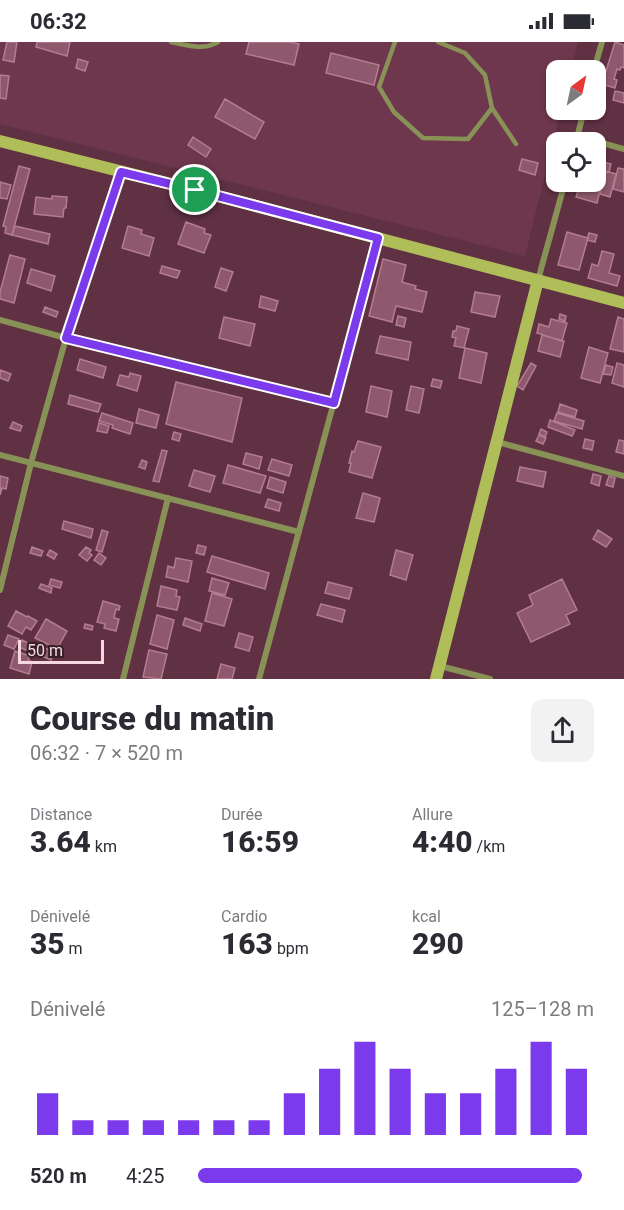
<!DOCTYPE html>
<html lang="fr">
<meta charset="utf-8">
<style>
body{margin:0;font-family:Roboto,sans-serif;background:#f2f2f3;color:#2b2b33;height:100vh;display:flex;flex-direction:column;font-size:22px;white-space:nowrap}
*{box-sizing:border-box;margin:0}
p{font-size:20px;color:#7c7c81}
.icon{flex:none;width:33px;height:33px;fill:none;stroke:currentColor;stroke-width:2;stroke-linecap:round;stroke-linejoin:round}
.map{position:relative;height:637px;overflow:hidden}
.side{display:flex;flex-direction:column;background:#fff;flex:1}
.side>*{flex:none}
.needle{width:39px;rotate:33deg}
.controls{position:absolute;left:546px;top:18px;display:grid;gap:12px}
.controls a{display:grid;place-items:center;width:60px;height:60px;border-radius:12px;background:#fff;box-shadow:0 2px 4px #0004;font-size:30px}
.scale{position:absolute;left:18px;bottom:15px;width:86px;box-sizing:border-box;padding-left:6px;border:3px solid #f6d7e1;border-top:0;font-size:16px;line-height:21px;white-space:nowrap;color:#f6d7e1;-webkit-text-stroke:4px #372029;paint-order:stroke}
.pin{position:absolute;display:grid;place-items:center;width:51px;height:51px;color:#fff;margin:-26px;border:3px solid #fff;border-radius:50%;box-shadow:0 2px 6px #0007}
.round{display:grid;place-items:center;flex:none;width:63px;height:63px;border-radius:12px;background:#f2f2f3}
.overview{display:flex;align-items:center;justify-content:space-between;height:102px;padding:0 30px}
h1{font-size:33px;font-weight:800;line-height:45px}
.metrics{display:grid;grid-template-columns:repeat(3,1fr);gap:9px;height:102px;padding:6px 30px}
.metrics div{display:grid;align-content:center}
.metrics b{font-size:30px;font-weight:800}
.metrics small{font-size:16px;font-weight:400}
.metrics p{font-size:16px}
.chart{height:168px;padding:12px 30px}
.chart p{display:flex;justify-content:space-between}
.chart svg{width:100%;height:108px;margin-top:6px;stroke:#7c3aed;stroke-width:6}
ul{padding:0 30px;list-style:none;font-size:20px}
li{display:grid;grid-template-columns:96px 72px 1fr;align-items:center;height:45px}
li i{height:15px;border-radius:8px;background:#7c3aed}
.status{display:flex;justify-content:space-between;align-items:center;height:42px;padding:0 30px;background:#fff;direction:ltr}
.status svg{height:16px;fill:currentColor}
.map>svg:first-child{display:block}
</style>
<div class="status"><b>06:32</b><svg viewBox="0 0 49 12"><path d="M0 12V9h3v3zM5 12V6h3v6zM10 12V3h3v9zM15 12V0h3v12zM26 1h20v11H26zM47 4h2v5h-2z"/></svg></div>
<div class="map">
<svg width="624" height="637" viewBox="0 0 624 637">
<rect width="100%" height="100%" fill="#603043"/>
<!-- built -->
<path fill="#6f374d" d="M0,0H578L571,28H556V68H561L525,214L0,82Z"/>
<!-- building -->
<path fill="#8e596c" stroke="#b47c90" stroke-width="1.5" d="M7,0H17L14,20L3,18Z
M37,0H70L67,14L36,5Z
M249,0H290L299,2L294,23L246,12Z
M615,0L624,3V26L621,25L620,28L617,27L614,37L617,38L615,46L602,42Z
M331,11L379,23L374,43L326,31Z
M78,17L88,20L85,29L76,26Z
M0,33L9,34L6,57L0,56Z
M615,49L624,51V61L613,58Z
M225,57L264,80L255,97L215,75Z
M193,95L211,107L206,115L188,103Z
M522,117L538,121L535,133L519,128Z
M596,118L611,122L609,130L596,126Z
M19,124L30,127L12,193L5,191L6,185L3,184Z
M618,126L624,127V150L613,147Z
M606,129L616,132L610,155L600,152Z
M596,139L602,140L597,161L576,155L581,140Z
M0,140L11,143L7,157L0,156Z
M52,154L67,155L66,166H64L63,175L34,172L36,155L52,157Z
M186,180L205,187L204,191L211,193L204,211L178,202Z
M15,184L50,192L48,202L12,193Z
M128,184L142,188L141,192L154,196L149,214L122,206Z
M567,190L588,196L579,228L558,223Z
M589,191L597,193L595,200L587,198Z
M602,209L614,212L609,231L620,234L617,244L588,236L592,222L598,224Z
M10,213L25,217L14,261L0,257V250Z
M383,217L406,223L402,240L416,244L415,247L427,250L422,270L396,264L392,280L369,274Z
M162,224L180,229L177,236L160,231Z
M221,226L233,230L226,249L215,245Z
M31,227L55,234L51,249L27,241Z
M475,250L500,254L495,275L471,270Z
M261,254L278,259L275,269L259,265Z
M45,265L58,270L56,275L43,270Z
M560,272L566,274L565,279L559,277Z
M398,274L406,276L404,285L396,283Z
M224,275L255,282L250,304L219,296Z
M618,275L624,277V310L610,307Z
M551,277L567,281L562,299L537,291L539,282L549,285Z
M457,284L469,287L464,306L454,304L456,296L452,295L453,289H456Z
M542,293L564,299L560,315L538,309Z
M380,294L411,300L408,318L376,311Z
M589,305L608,311L600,341L581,336Z
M465,306L487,311L481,341L459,336Z
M80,317L106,325L103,336L77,328Z
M531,321L536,324L523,348L517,344Z
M617,321L624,323V345L612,341Z
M606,323L613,325L611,333L603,332Z
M0,328L11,332L8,339L0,336Z
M130,331L141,334L137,349L117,343L120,333L129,335Z
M433,337L442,339L440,346L431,344Z
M176,340L242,356L232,400L166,382Z
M371,344L392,349L387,375L366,370Z
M411,344L424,347L419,371L406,368Z
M70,353L101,362L98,370L68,362Z
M560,362L577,368L575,375L558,370Z
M139,367L159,373L156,386L136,381Z
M102,371L133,381L130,392L112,386L113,383L99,379Z
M557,371L584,379L582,387L554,379Z
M550,378L575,388L572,394L548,385Z
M13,380L22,384L20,389L10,386Z
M99,381L109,384L107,391L97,389Z
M541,387L547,390L545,395L539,392Z
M174,390L181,392L179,399L172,397Z
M539,393L546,396L543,402L536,399Z
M585,397L594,399L592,408L583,406Z
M619,398L624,399V412L616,410Z
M358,399L381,405L372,436L349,430L351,421H349L352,409L354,410Z
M162,408L167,409L159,440L153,439Z
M246,411L262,415L259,427L243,422Z
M272,417L292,423L289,434L268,428Z
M142,418L147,420L145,427L139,425Z
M228,423L266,434L260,451L223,441Z
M520,425L546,430L543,445L517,439Z
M194,428L215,434L210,450L189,444Z
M593,432L601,434L599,444L591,441Z
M0,434L8,436L6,447L2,446L0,453Z
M609,434L615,436L613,445L606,443Z
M270,435L286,440L283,451L267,446Z
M363,451L380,456L374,480L356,476Z
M268,457L281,461L279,469L265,465Z
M64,479L93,487L91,496L62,487Z
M102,488L108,490L102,510L96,508Z
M598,488L612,497L606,505L593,497Z
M198,503L206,505L204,513L196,511Z
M32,505L43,509L41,514L30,511Z
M86,505L91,508L89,511L92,513L87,519L79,513Z
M50,508L57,512L54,517L47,513Z
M396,508L413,513L406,538L390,533Z
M99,511L106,516L101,523L94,518Z
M212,514L269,531L265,547L207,530Z
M176,516L192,519L188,540L166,535L168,524L174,526Z
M212,536L229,541L225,553L209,549Z
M51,537L62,540L60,546L49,543Z
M562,537L577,568L566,573L570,582L531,600L517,571L533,563L529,553Z
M328,540L352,546L349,557L325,551Z
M41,542L52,546L51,551L39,546Z
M161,544L177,548L176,554L180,555L177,568L157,564Z
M212,551L232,557L224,584L205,579Z
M103,559L120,564L119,568L116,567L114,576L119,577L116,589L104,586L105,582L97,580Z
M321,562L345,568L342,580L317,573Z
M16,569L27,575L28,574L37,579L31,588L26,585L22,592L8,584Z
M157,573L174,578L167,607L150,602Z
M185,576L202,582L200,589L183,583Z
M46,577L67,589L57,607L35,596Z
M85,582L93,584L92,588L84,586Z
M239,591L253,595L249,609L235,605Z
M8,593L19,597L14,607L4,603Z
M22,598L32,603L30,610L19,605Z
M36,602L54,610L51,618L33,610Z
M149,608L167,612L161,637L143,635Z
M15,609L30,614L28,618L32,620L29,632L10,626Z
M221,622L235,626L232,637H217Z"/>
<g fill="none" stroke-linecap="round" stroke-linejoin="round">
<!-- lane -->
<path stroke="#889256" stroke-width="4.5" d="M171,0C187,3 203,9 218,0
M395,0L379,45L394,70L423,96L468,97L492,66
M438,0L465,11L485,33L492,66L516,102"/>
<!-- street -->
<path stroke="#889256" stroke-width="6" d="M594,28L602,0
M577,94L624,107
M576,100L584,68
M538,238L565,140
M0,278L66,296L334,361
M497,400L624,434
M0,413L299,490
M0,548L31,421L66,296L121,130
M440,624L490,637
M123,637L168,456
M259,637L378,197"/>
<!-- secondary -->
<path stroke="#b0be5a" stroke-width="12" d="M0,99L195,148L624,261
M436,637L538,238"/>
</g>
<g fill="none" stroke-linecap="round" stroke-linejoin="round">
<defs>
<path id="route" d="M121,130L195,148L378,196L334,361L66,296Z"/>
</defs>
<!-- route casing -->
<use href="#route" stroke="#fff" stroke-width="12"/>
<!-- route -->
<use href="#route" stroke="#7c3aed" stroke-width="8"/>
</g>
</svg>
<div class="controls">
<a><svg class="needle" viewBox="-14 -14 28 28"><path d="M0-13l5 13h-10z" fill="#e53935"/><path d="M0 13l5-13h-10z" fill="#7c7c81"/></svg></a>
<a><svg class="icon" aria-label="locate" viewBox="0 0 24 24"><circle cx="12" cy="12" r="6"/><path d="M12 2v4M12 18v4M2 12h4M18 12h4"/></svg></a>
</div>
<div class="scale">50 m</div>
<div class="pin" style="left:195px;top:148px;background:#1e9e55"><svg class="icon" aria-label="arrive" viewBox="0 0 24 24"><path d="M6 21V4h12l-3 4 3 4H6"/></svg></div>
</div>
<section class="side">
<div class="overview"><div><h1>Course du matin</h1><p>06:32 · 7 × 520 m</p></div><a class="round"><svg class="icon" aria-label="share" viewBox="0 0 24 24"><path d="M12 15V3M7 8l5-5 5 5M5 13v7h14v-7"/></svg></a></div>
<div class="metrics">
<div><p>Distance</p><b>3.64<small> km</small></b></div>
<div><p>Durée</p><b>16:59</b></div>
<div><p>Allure</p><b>4:40<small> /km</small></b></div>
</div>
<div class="metrics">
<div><p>Dénivelé</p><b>35<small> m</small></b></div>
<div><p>Cardio</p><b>163<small> bpm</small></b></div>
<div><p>kcal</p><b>290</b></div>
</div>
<div class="chart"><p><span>Dénivelé</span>125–128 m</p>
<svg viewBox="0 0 160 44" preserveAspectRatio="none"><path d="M5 44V27M15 44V38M25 44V38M35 44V38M45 44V38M55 44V38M65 44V38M75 44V27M85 44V17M95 44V6M105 44V17M115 44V27M125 44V27M135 44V17M145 44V6M155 44V17"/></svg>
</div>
<ul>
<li><b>520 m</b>4:25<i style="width:97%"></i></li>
</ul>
</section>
